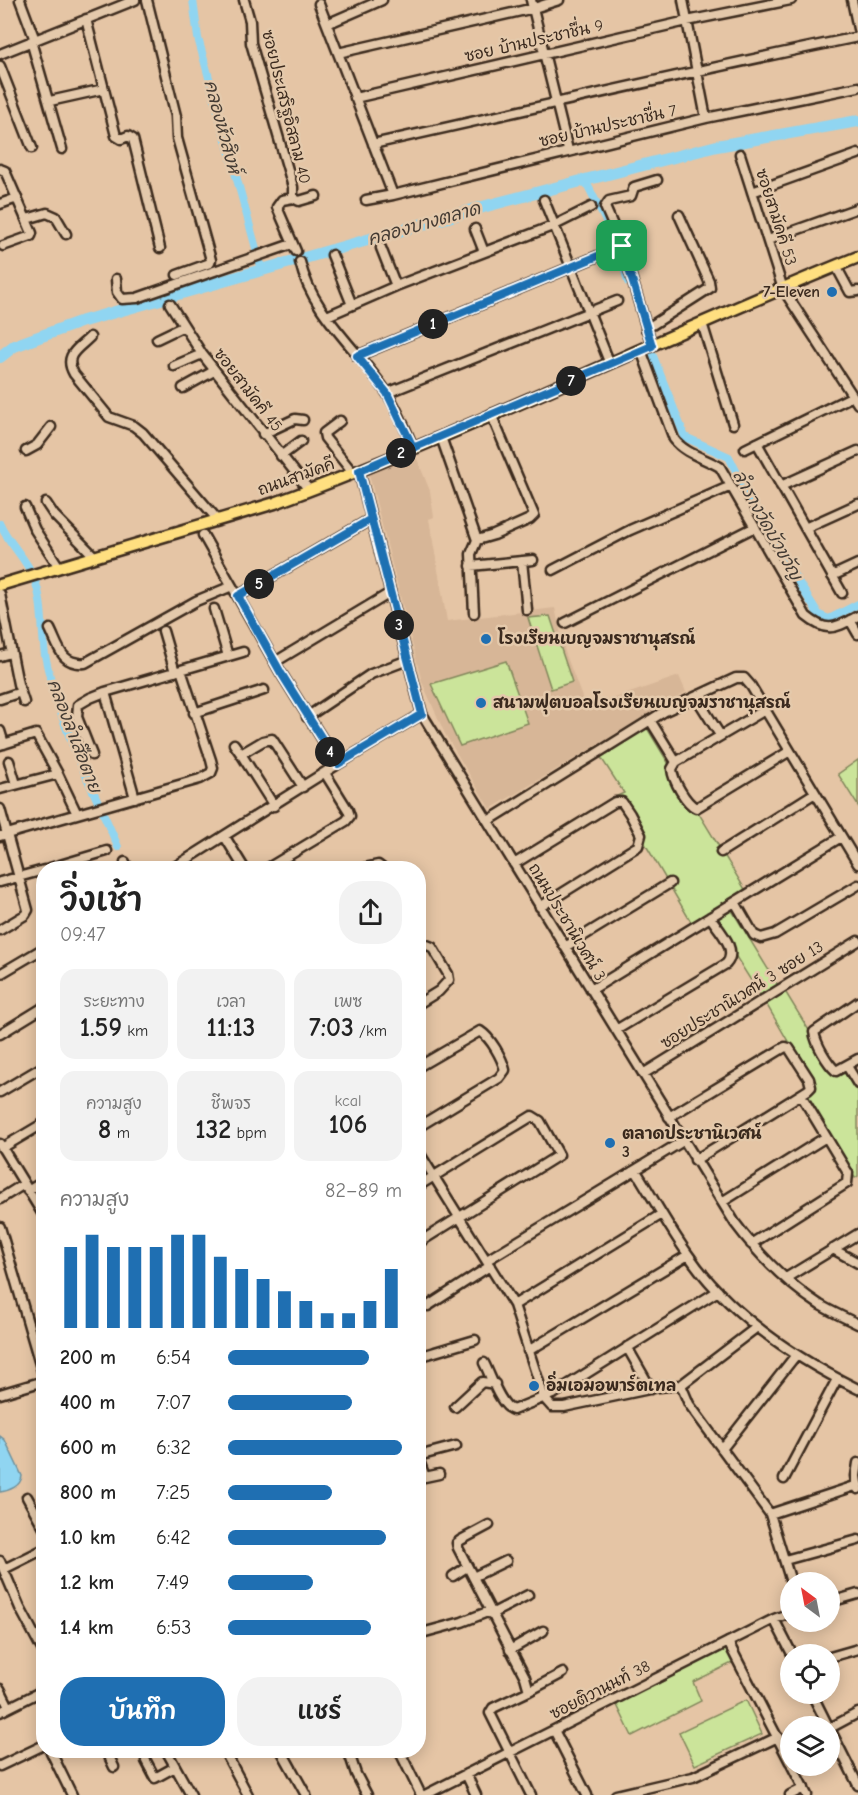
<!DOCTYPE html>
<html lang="th">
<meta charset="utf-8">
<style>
body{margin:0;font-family:"Comic Neue","Playpen Sans Thai",sans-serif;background:#f2f2f2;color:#222;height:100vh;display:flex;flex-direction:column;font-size:22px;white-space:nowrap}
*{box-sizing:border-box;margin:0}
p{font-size:20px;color:#767676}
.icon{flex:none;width:33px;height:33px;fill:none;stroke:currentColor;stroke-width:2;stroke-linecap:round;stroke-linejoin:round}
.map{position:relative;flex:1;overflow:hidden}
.sheet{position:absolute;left:36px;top:861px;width:390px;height:897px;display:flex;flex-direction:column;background:#fff;border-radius:24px;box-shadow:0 3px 15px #0003}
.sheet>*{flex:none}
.needle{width:39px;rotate:328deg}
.tools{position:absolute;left:780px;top:1572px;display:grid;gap:12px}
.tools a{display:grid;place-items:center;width:60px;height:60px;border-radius:50%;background:#fff;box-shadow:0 3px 15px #0003;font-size:30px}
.pin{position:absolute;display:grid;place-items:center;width:51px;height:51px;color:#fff;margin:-26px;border-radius:12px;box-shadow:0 3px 9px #0006}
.km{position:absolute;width:30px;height:30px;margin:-15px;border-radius:50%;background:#222;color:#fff;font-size:16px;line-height:30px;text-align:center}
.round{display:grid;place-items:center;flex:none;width:63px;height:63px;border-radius:24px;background:#f2f2f2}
.head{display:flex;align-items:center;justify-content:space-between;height:102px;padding:0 24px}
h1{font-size:33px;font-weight:600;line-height:45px}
.metrics{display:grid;grid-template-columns:repeat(3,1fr);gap:9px;height:102px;padding:6px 24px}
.metrics div{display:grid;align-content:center;border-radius:15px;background:#f2f2f2;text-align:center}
.metrics b{font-size:26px;font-weight:600}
.metrics small{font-size:16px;font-weight:400}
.metrics p{font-size:16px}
.chart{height:168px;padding:12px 24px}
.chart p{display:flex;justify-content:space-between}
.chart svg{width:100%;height:108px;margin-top:6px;stroke:#1f6fb2;stroke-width:6}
.button{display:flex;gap:12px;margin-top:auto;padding:12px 24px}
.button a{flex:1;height:69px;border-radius:24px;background:#1f6fb2;color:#fff;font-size:24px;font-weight:600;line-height:69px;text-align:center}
.button a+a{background:#f2f2f2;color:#222}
ul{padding:0 24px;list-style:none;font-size:20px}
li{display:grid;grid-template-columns:96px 72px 1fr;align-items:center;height:45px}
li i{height:15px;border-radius:8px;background:#1f6fb2}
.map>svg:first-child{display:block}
</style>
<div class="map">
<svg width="858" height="1795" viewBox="0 0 858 1795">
<rect width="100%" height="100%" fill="#e5c5a5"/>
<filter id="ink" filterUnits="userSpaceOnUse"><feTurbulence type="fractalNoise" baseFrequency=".0167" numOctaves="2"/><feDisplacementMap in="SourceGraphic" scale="12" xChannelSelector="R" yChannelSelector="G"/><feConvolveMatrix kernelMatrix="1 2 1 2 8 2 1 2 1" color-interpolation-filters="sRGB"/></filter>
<g filter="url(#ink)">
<!-- built -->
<path fill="#d7b697" d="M415,454L430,491L434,517L429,519L447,621L555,608L565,652L586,708L679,676L686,692L490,809L445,734L422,682L369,474Z"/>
<!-- green -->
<path fill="#cbe49a" stroke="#83875c" stroke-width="1.5" d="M550,616L572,682L551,689L528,618Z
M506,661L528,723L460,746L431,684Z
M647,728L746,891L728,904L779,987L762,998L709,914L691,922L617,796L624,793L600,756Z
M858,760V806L838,774Z
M783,988L835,1073L847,1065L858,1083V1176L855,1178L802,1093L814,1086L764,1000Z
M727,1649L734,1662L693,1682L701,1701L632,1736L616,1703Z
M746,1700L762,1734L695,1765L679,1732Z"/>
<!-- water -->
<path fill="#90d5f1" stroke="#6e919d" stroke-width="1.5" d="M0,1436L5,1440L22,1476C21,1486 9,1491 0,1492Z"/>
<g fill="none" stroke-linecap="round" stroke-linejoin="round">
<!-- canal -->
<path stroke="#90d5f1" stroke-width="8" d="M193,0L198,38L257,252
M585,180L617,243L628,282
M260,263L262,270
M651,351L685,437L729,457L768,534L819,615L829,619L858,604
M0,524C9,544 26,558 34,578C44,603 41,629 45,655C48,671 53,688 58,703C73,753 98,799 118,847"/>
<!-- river -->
<path stroke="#90d5f1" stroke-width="12" d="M0,357L14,346L80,322L490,205L585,180L717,146L858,121"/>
<defs>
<path id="minor" d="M20,0L35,40
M147,0L176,116L177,138L211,260L210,263L177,275
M244,0L250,21L251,43L293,187V198L282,200L277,207L296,251
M531,0L568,150
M683,0L706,118
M852,0L858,29
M319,4L393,195
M86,19L116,136L121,139L128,136L133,139L160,248
M327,24L382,0
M31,41L62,149
M338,53L534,8L559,0
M0,54L135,0
M0,66L32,148
M355,98L687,21L791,0
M50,101L104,89
M373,144C535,108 696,70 858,37
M740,154L783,289L858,404
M0,169L5,171L32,233L31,236L3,246
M752,192L858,154
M293,198L299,201L316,196
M366,200L393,195L706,118L858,87
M544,200L610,364
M0,204L17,198
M27,219L47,213L56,217L66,234
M475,229L484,252
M768,240L858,208
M381,248L396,286
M332,255L352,305
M300,262C312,314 359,350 387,393C398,410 405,429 413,447
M836,266L850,292L858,291
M116,279L117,292L122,299L137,298L292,244
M170,304L202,354L309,490
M327,316L396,286L555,225L591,207
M702,323L733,424
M646,329L710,288L709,281L679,215
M90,337C78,349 63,355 74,374L109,417L134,426L143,433L217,519
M157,339L184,326
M652,346L622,246L605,207L609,201L631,196L634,187L657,180
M641,350L674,439C684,453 704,458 720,467L806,616C828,634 835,628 858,616
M357,356L622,246
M174,366L202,354
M183,388L214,371
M387,393L617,301
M340,421L324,433L325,438L353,473
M263,434L295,419L303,420
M441,437L477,540
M757,443L842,593
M745,449L853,396
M26,451L37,445L51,427
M281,456L301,441
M359,471L422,714L735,1223C759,1255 786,1283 820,1305C832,1312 845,1318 858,1324
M781,486L858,451
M46,503L54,515L94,556
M25,507L35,530L59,567
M805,528L858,504
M203,535L281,673L338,764
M477,540L494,535L530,519L534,515L491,414
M522,561L527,610
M471,566L533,560
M553,570L630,530L731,486
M832,576L858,564
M0,594L18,684L24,702
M238,596L371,519
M214,609L228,656
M474,613L471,554L477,540
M850,620L858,634
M565,623L755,527
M50,629C59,647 61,665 85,663L196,601L232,586
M163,631L175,672
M0,656L7,654
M275,662L390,593
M105,692L135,798
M696,697L720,735
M0,699L15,694
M765,710L676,762L672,769C673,781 686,803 696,808L790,751
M194,713L264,690
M307,717L371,674L408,660
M650,720L676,762
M0,731L4,744
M234,744L241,754
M0,745L36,734L58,774L77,814
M92,755L77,717L78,705L90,698L105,692L243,652
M9,761L16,784
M0,789L58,774
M274,806L241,754L263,741L272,739L303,787
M0,809L28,910L25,915L0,930
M488,821L665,711L736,678H744L751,686L858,864
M0,836L200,779L211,773L213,768L211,760L181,670
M225,837L244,868
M721,852L815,793
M125,862L127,868
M514,864L615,802H622L630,814L641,835L638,846L540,907
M50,868L107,851
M173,868L338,764L422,714
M268,868L346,821L350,816L348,810L325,773
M364,868L378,865L382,868
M0,882L44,870
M735,902L754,935L761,938L775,934L858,885
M418,947L427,945L432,947L448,974L449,980L439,991L418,1004
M565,947L670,883
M0,974L44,948
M591,990L841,837
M858,1002L814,1032C816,1044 827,1063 836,1071L858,1059
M616,1030L726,964C739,950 719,930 710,917
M0,1034L44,1007
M847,1066L858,1084
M418,1067L480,1031C491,1038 502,1058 505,1070L499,1078L418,1127
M643,1074L858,941
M0,1092L44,1066
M669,1117L785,1047L789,1048L809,1079L811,1087L808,1090L695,1160
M0,1144L44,1216
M2,1148L44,1123
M418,1151L514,1305L544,1398L552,1407H564L659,1387L681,1385L757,1327
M636,1171C653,1198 668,1226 687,1253C728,1314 793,1357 858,1389
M418,1186L532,1116L540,1121L559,1155L418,1243
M28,1191L44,1181
M0,1199L24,1184
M722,1202L826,1137
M0,1227L44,1378
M751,1244L847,1183L848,1173L801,1095
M833,1249L858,1263
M487,1260L683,1141
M786,1278L858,1234
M514,1305L662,1214
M428,1306L490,1266
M627,1347L651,1389
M528,1351L688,1255
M418,1357L475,1340
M484,1363C491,1376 500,1406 513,1410L555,1393L718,1291
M681,1385L689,1404L770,1514L791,1582
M0,1394L44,1381
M455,1407L482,1382L495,1384
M722,1449L796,1355
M418,1456L456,1446
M418,1458L425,1477L439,1474
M784,1479L837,1379
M858,1489L856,1476L858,1463
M27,1497L44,1528
M770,1514L858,1485
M489,1525L461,1540L457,1543L458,1548L525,1677L529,1691L493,1708L490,1713L531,1795
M785,1560L858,1540
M0,1561L20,1608L44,1653
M4,1569L44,1549
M453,1576L467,1567
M473,1577L506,1561
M830,1602L858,1594
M491,1614L528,1595
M774,1619L792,1654
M418,1634L462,1622L490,1611
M728,1642L790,1762
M510,1650L543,1631
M830,1657L858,1649
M0,1689L9,1707
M529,1691L563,1673
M812,1694L828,1726
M0,1712L44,1690
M830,1728L858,1713
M830,1729L858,1785
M554,1730L587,1795
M50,1750L72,1795
M106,1750L114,1767
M166,1750L191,1795
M224,1750L248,1795
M281,1750L306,1795
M348,1750L356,1774L367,1795
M399,1750L421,1795
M146,1761L155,1778L175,1767
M0,1766L44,1745
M792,1766L807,1795
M466,1774L476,1795
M425,1795L774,1619L790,1613
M616,1795L693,1777L778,1737
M790,1795L804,1788"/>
<path id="major" d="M0,585L275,503C473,430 662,336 858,257"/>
</defs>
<!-- minor casing -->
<use href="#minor" stroke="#3b2a1e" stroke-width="13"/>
<!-- major casing -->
<use href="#major" stroke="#3b2a1e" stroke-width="15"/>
<!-- minor -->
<use href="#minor" stroke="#e4c9ab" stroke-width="8"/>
<!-- major -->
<use href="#major" stroke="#ffdf80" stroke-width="10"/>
</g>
</g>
<g fill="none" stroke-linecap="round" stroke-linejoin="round" filter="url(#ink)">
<defs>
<path id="route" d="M622,246L357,356L387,393L413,447L359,471L422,714L338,764L281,673L238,596L371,519L359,471L652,346L622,246"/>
</defs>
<!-- route casing -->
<use href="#route" stroke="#fff" stroke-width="12"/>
<!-- route -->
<use href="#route" stroke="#1f6fb2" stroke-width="8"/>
</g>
<!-- markers -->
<g fill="#1f6fb2" stroke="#e4c9ab" stroke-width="2">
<circle cx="832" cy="292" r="6"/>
<circle cx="486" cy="639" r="6"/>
<circle cx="481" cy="703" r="6"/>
<circle cx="610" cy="1143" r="6"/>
<circle cx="534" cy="1386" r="6"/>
</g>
<g text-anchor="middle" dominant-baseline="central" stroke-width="5" stroke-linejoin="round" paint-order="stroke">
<!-- street labels -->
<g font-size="16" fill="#3b2a1e" stroke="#e4c9ab">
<text transform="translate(534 41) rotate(-13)">ซอย บ้านประชาชื่น 9</text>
<text transform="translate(286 107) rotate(76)">ซอยประเสริฐอิสลาม 40</text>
<text transform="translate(608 126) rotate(-13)">ซอย บ้านประชาชื่น 7</text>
<text transform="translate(776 217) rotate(72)">ซอยสามัคคี 53</text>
<text transform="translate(248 390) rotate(52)">ซอยสามัคคี 45</text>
<text transform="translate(296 477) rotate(-20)">ถนนสามัคคี</text>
<text transform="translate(567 922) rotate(59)">ถนนประชานิเวศน์ 3</text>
<text transform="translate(742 995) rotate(-32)">ซอยประชานิเวศน์ 3 ซอย 13</text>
<text transform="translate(600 1690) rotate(-27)">ซอยติวานนท์ 38</text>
</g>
<!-- poi labels -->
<g font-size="16" font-weight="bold" fill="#3b2a1e" stroke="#e4c9ab" text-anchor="start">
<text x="820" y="292" text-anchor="end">7-Eleven</text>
<text x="498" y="639">โรงเรียนเบญจมราชานุสรณ์</text>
<text x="493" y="703">สนามฟุตบอลโรงเรียนเบญจมราชานุสรณ์</text>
<text x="622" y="1134">ตลาดประชานิเวศน์<tspan x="622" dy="18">3</tspan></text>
<text x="546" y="1386">อิ่มเอมอพาร์ตเทล</text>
</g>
<!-- water labels -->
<g font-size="18" font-style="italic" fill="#443b33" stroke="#e4c9ab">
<text transform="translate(222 127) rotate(75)">คลองหัวสิงห์</text>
<text transform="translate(424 224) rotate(-16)">คลองบางตลาด</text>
<text transform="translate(767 525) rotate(61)">ลำรางวัดบัวขวัญ</text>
<text transform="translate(74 736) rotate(69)">คลองลำเสือตาย</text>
</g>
</g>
</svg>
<div class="tools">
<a><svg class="needle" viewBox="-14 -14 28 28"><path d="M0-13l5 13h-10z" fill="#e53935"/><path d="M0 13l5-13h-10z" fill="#767676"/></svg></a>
<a><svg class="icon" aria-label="locate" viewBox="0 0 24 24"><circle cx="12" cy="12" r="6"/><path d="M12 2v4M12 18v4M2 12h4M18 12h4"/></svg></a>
<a><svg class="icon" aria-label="layers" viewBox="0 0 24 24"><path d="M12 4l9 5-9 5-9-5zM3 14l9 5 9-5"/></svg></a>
</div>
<div class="pin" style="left:622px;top:246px;background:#1e9e55"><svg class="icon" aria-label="arrive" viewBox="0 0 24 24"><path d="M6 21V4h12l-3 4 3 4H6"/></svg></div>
<b class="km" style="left:433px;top:324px">1</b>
<b class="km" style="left:401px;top:453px">2</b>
<b class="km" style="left:399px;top:625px">3</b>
<b class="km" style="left:330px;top:752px">4</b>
<b class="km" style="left:259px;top:584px">5</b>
<b class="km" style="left:571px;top:381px">7</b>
<section class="sheet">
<div class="head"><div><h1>วิ่งเช้า</h1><p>09:47</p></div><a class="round"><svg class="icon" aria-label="share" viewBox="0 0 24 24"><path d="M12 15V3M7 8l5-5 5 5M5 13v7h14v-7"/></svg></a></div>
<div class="metrics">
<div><p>ระยะทาง</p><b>1.59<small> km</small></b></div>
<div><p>เวลา</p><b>11:13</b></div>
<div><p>เพซ</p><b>7:03<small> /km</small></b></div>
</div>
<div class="metrics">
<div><p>ความสูง</p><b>8<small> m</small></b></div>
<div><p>ชีพจร</p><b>132<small> bpm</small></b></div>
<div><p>kcal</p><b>106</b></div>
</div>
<div class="chart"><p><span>ความสูง</span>82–89 m</p>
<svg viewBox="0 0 160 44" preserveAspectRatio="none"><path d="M5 44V11M15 44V6M25 44V11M35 44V11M45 44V11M55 44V6M65 44V6M75 44V15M85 44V20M95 44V24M105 44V29M115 44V33M125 44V38M135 44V38M145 44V33M155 44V20"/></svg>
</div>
<ul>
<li><b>200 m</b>6:54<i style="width:81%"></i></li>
<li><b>400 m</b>7:07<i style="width:71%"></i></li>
<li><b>600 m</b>6:32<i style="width:100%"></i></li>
<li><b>800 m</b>7:25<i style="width:60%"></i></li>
<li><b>1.0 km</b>6:42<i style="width:91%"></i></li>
<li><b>1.2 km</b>7:49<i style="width:49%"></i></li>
<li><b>1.4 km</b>6:53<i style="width:82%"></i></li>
</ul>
<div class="button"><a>บันทึก</a><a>แชร์</a></div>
</section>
</div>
